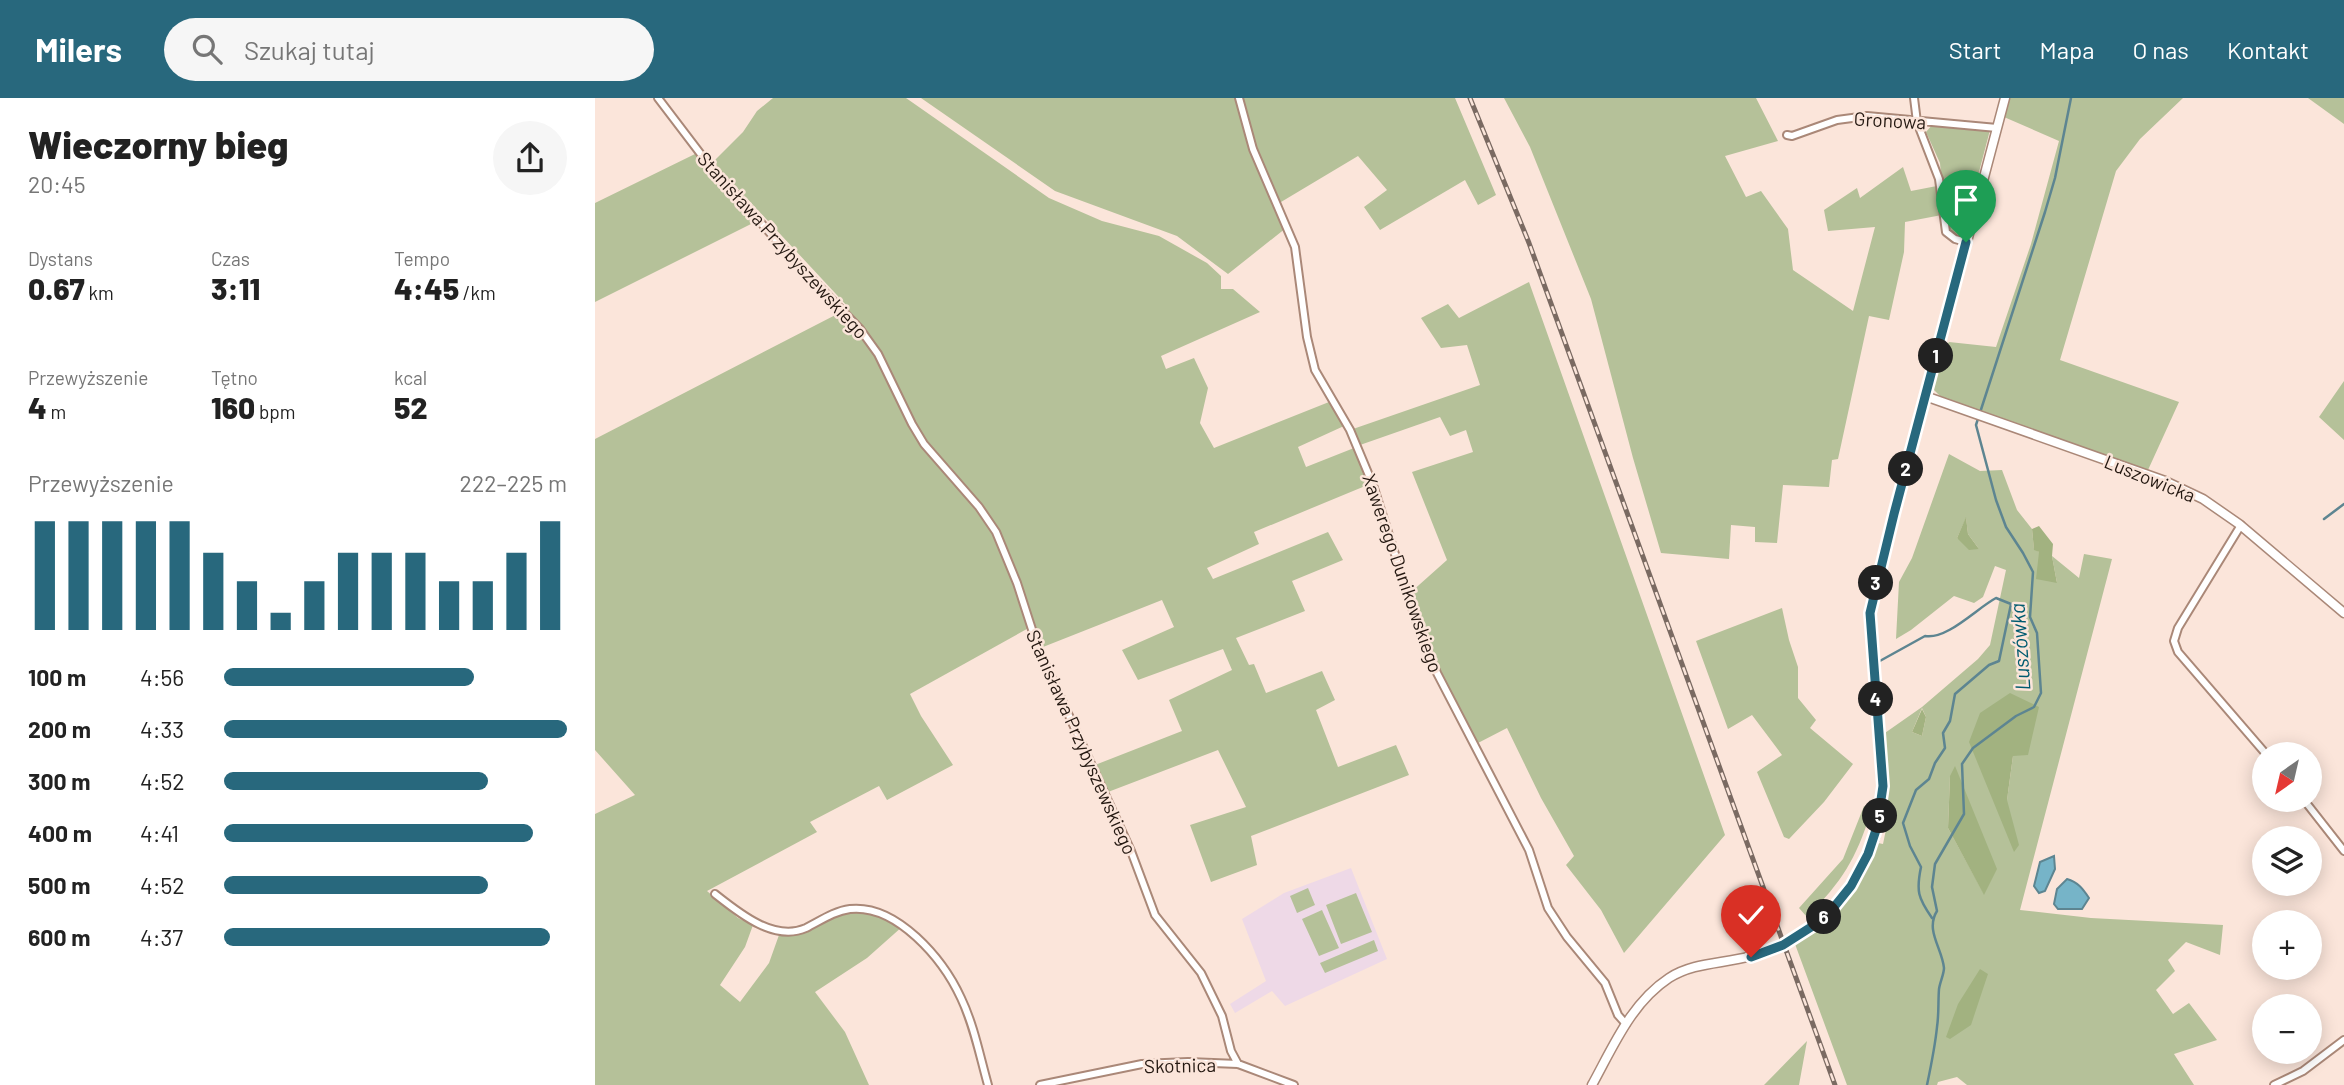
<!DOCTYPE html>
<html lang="pl">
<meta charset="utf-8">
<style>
body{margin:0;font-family:Barlow,sans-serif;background:#f6f6f6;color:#222;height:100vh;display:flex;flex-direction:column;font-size:26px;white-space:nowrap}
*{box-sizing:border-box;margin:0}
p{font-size:23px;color:#767676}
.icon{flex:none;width:38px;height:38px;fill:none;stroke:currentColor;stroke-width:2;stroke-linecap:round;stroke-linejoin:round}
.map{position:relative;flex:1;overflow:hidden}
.side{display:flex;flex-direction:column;background:#fff;width:595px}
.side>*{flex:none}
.needle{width:46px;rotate:214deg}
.buttons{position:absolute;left:1657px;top:644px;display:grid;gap:14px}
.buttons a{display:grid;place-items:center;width:70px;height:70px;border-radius:50%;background:#fff;box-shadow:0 4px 18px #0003;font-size:35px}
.pin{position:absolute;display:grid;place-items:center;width:60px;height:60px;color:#fff;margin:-72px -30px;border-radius:50% 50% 50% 0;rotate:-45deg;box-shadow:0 0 7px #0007}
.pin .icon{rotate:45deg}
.km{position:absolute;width:35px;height:35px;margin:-18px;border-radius:50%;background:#222;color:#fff;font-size:19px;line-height:35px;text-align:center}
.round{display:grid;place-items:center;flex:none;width:74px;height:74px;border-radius:37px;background:#f6f6f6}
.overview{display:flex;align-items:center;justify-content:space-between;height:119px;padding:0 28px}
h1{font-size:38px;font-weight:800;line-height:52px}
.metrics{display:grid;grid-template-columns:repeat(3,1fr);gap:10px;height:119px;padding:7px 28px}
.metrics div{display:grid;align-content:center}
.metrics b{font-size:30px;font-weight:800}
.metrics small{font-size:19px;font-weight:400}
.metrics p{font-size:19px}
.chart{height:196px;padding:14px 28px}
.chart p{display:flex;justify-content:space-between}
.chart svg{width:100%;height:126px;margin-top:7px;stroke:#28687d;stroke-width:6}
ul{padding:0 28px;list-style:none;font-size:23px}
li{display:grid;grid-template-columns:112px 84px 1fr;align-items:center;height:52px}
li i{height:18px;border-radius:9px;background:#28687d}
header{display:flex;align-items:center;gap:42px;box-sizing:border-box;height:98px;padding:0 35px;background:#28687d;color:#fff}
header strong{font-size:33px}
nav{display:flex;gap:38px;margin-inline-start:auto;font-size:24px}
.search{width:490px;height:63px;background:#f6f6f6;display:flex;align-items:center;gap:18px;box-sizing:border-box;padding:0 24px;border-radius:38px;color:#767676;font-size:26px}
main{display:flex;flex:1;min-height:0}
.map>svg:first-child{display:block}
</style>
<header>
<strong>Milers</strong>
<div class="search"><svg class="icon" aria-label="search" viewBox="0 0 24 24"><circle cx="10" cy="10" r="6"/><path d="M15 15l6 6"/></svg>Szukaj tutaj</div>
<nav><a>Start</a><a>Mapa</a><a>O nas</a><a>Kontakt</a></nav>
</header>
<main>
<section class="side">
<div class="overview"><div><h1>Wieczorny bieg</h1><p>20:45</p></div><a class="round"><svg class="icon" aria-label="share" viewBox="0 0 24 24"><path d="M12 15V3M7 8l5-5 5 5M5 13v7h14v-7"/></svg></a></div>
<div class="metrics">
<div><p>Dystans</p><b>0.67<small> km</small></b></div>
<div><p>Czas</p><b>3:11</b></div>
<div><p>Tempo</p><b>4:45<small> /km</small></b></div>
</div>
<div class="metrics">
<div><p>Przewyższenie</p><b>4<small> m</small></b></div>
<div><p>Tętno</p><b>160<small> bpm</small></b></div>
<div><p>kcal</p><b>52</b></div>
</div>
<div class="chart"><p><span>Przewyższenie</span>222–225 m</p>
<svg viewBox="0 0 160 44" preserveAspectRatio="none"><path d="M5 44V6M15 44V6M25 44V6M35 44V6M45 44V6M55 44V17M65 44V27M75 44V38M85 44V27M95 44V17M105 44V17M115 44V17M125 44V27M135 44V27M145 44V17M155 44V6"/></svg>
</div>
<ul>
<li><b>100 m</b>4:56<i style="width:73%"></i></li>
<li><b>200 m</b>4:33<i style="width:100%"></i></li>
<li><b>300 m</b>4:52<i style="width:77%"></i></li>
<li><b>400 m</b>4:41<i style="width:90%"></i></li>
<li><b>500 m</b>4:52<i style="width:77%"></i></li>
<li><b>600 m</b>4:37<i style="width:95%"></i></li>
</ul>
</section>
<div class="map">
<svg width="1749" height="987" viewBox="0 0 1749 987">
<rect width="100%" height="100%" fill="#fbe5da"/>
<!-- education -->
<path fill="#eed9e7" d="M756,770L792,861L690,908L677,893L640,915L635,906L671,883L647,821L689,795Z"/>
<!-- green -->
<path fill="#b5c199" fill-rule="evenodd" d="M178,0H311L454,100L507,123L564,138L612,165L626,178V191H638L665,214L566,258L571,271L599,260L613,290L605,325L619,350L734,304L749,328L703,349L711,369L759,350L775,386L659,434L664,446L612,470L618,481L733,434L748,462L697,483L710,513L641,540L654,567L659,566L671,595L727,573L740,602L721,612L743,669L801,647L814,677L656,738L662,767L616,784L595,727L651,709L623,652L513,694L500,667L587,633L574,602L637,572L628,551L543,582L527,552L579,529L567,502L448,549L439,527L315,596L326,618L358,667L292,702L284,688L215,724L222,734L112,793L143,820L158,827L150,849L125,887L145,904L174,865L184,837C216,839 239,809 272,814C284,816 296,823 308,828L272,860L220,894L250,934L274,987H0V716L40,697L0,652V341L254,210L118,64L148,34L162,13Z
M326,0H860L901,97L883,107L870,82L785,132L769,109L792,92L763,58L681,107L691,130L633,176L582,138L460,93Z
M909,0H1161L1183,43L1130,58L1151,99L1166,93L1193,131L1198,172L1258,213L1280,129L1233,133L1229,112L1262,90L1265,100L1308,69L1316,93L1347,87L1345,65L1331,34L1338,26L1395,32L1367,139L1359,138L1355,133L1352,116L1310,124L1309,154L1294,222L1274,218L1243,361L1237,362L1234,389L1188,387L1182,445L1160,444V429L1136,427L1134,461L1066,455L1038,360L996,201L935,49Z
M1415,0H1588L1545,41L1521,73L1465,262L1584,304L1553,372L1345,298L1337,290L1349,251L1354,244L1401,249L1436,146L1464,43L1409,19Z
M1713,0H1749V26Z
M100,56L158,125L0,204V105Z
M934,184L1130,737L1029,855L1006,812L971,767L979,758L946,700L912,630L883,645L847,576L815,495L852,462L817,374L878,354L871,332L855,338L845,319L765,347L758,331L885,287L872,247L846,250L826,220L853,206L864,220Z
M1749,283V342L1724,319Z
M1354,356L1385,373L1407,372L1422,412L1437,431L1439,451L1444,454L1462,485L1457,458L1484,480L1489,456L1517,461L1425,812L1496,820L1628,827L1625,857L1591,844L1573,862L1580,873L1561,892L1578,916L1594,905L1622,942L1579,956L1599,987H1372L1362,979L1343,984L1342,987H1252L1200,846C1236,822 1271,788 1283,745L1288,746L1295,712L1291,711L1287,637L1327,609L1383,561L1395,547L1411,472L1400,468L1388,499L1379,505L1359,498L1316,532L1301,541L1304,484L1317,460ZM1371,420L1373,436L1384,451L1362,440ZM1415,595L1418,658L1412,702ZM1327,610L1331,619L1327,638L1317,634ZM1355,678L1389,796L1353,730Z
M1187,510L1194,542L1203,569V600L1221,622L1215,630L1258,666L1229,704L1194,741L1189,739L1162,674L1187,657L1157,617L1133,631L1101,543Z
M1269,708L1276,714C1260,763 1248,782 1212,819L1204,810L1248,761Z
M713,790L720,807L702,815L695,798Z
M761,795L777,834L746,846L731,807Z
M727,812L744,850L724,858L707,821Z
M779,842L783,853L730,875L725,865Z
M1212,943L1204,987H1169Z"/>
<!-- forest -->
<path fill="#a2b280" d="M1371,419L1373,436L1384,451L1374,452L1362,440Z
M1444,428L1458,446L1457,458L1462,485L1441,481L1444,454L1439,452L1437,431Z
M1415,595L1444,609L1433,657L1418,658L1412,702L1424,747L1419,754L1374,644L1385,615Z
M1327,611L1331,619L1327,638L1317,634Z
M1360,668L1402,771L1389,797L1353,730L1355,678Z
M1385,871L1393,876L1376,927L1355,941L1351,939L1363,906Z"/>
<!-- water -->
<path fill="#76b4c8" stroke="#5d8591" stroke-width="2" d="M1459,758L1460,771L1450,793L1444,795L1439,788L1445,764Z
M1472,781C1483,784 1488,791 1494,800L1487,811H1463L1459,806L1462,791Z"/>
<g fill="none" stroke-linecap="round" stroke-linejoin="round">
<!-- stream -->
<path stroke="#5d8591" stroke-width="2.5" d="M1729,421L1749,406
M1283,564L1330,538C1352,542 1382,510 1401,500L1416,506L1404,563L1394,567L1360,596L1355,623L1348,635L1350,650L1340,665L1334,681L1321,692L1308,725L1315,748L1326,769C1321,793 1323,800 1337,820
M1332,987C1336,968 1340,949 1342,929C1344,916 1343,904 1344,891C1345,884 1349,876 1349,870C1347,850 1330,832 1342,813L1337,789L1340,766L1369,716L1367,666L1378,650L1421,618L1439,609L1446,595L1442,535L1435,519L1438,474L1428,455L1411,429L1401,402L1381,327L1450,114L1460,80L1476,0"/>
<defs>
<path id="minor" d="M63,0L111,63L199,162L265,231L283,256L317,326L329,346L384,409L401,434L422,485L443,550L536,753L560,817L606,875L627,918L636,953L643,966
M644,0L658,51L700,149L712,239L720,272L755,332L778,387L827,541L842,575L934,752L953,810L972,839L1010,885L1023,917L1031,926
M1319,0L1322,24L1344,81L1351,134L1360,141L1371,144
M1192,37L1197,38L1242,22L1272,18L1402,30
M1646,427L1583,530L1579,543L1583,554L1671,656
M1709,702L1749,753
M120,796C144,815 179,844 211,830C225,823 239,813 255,811C302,806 348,861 366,900C379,927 385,959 393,987
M445,987L547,966L593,964L643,966L699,987
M1679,987L1708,973L1749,942"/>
<path id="tertiary" d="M1330,298L1570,383L1608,401L1644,426L1749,515
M997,987C1018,949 1036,905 1074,880C1099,864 1128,866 1156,858C1221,841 1274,785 1285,717C1289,688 1285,661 1283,632C1279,593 1278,554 1275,515L1277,502L1410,0"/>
</defs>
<!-- minor casing -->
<use href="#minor" stroke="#aa8878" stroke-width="10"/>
<!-- tertiary casing -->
<use href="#tertiary" stroke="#aa8878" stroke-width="11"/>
<!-- minor -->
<use href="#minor" stroke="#fff" stroke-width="6"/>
<!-- tertiary -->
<use href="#tertiary" stroke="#fff" stroke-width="8"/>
<defs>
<path id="rail" d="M875,0L934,145L1240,987"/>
</defs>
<!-- rail casing -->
<use href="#rail" stroke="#7a6a62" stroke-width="5"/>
<!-- rail -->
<use href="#rail" stroke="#fbe5da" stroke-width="2.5" stroke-dasharray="8" stroke-linecap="butt"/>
</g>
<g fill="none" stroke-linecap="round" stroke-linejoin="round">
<defs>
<path id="route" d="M1156,859L1188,847L1224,824L1235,814L1256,788L1273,756L1282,729L1288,688L1275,515L1299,416L1371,144"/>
</defs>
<!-- route casing -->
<use href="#route" stroke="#fff" stroke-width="14"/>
<!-- route -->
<use href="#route" stroke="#28687d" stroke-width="9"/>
</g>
<g text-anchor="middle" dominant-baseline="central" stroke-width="5" stroke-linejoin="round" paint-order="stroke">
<!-- street labels -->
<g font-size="19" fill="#241811" stroke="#fbe5da">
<text transform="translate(1295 22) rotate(3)">Gronowa</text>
<text transform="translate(188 147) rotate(48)">Stanisława Przybyszewskiego</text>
<text transform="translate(1555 380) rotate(22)">Luszowicka</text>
<text transform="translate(808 475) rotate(71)">Xawerego Dunikowskiego</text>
<text transform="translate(487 644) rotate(66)">Stanisława Przybyszewskiego</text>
<text transform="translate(585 967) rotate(-1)">Skotnica</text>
</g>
<!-- water labels -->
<g font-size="21" font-style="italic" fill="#005b70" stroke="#fbe5da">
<text transform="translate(1424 549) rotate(-94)">Luszówka</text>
</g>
</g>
</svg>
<div class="buttons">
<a><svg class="needle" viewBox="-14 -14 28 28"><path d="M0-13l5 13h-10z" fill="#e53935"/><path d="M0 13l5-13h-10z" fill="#767676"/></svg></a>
<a><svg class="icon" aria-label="layers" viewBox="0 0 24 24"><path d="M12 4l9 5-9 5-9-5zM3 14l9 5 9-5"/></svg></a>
<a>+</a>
<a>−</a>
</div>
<div class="pin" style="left:1371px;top:144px;background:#1e9e55"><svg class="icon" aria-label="arrive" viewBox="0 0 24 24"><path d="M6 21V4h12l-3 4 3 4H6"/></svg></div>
<div class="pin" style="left:1156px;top:859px;background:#d93025"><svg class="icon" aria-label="check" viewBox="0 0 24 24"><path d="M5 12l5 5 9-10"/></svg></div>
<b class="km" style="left:1341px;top:258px">1</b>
<b class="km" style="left:1311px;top:371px">2</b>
<b class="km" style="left:1281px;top:485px">3</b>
<b class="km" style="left:1281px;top:601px">4</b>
<b class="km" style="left:1285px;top:718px">5</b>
<b class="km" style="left:1229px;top:819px">6</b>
</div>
</main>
